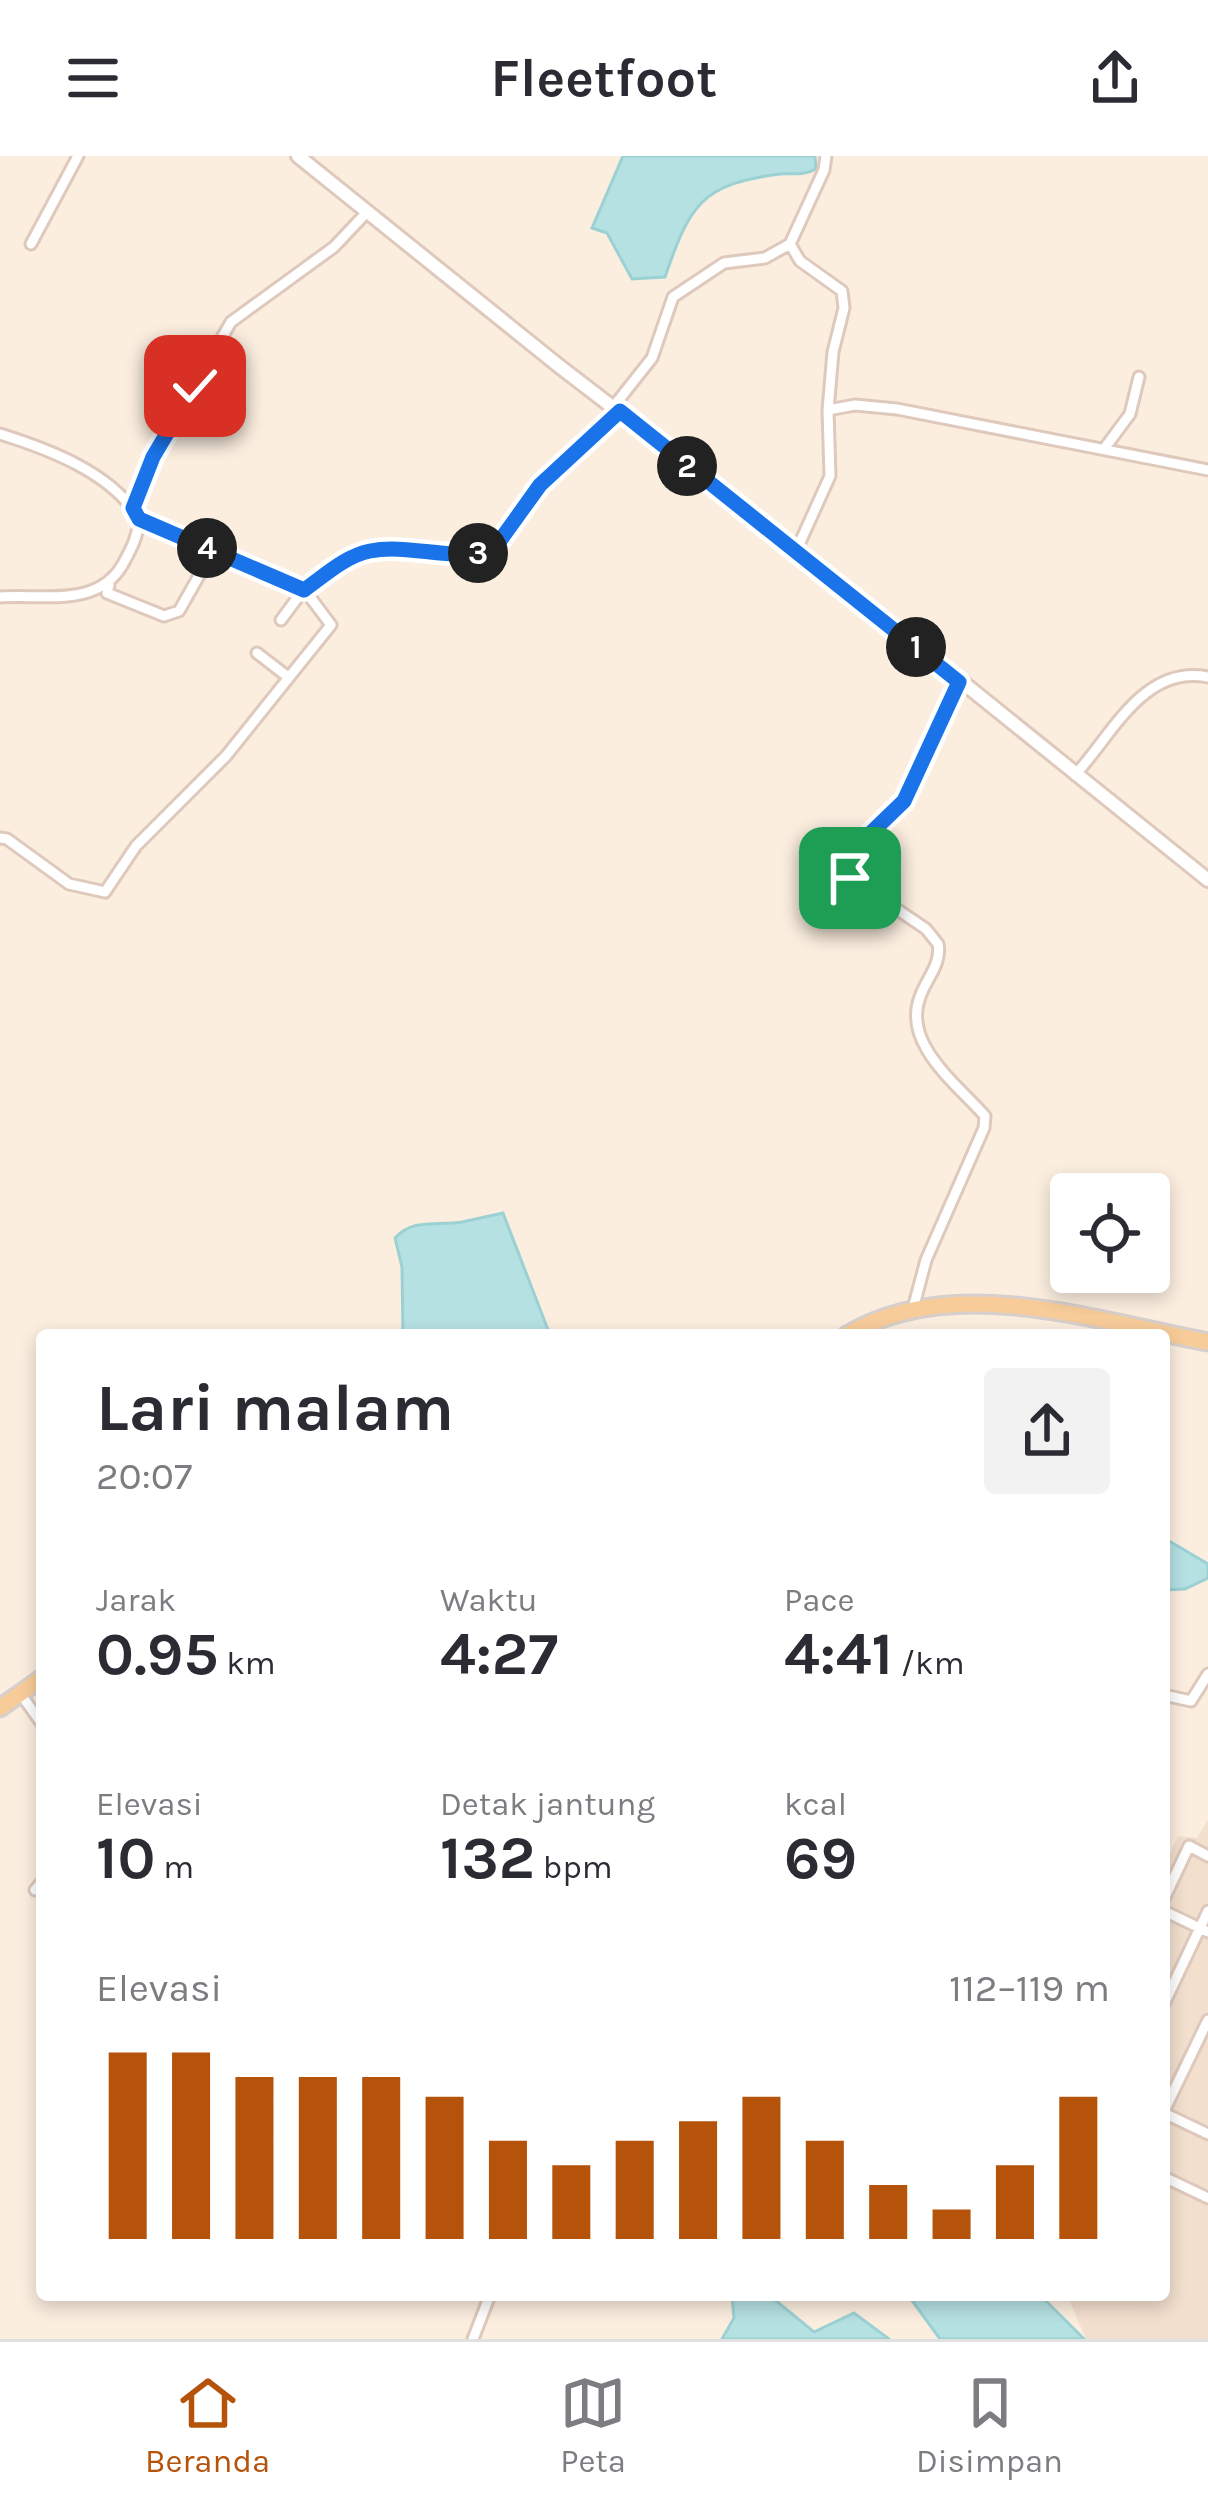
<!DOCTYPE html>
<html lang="id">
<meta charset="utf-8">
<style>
body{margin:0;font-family:Karla,sans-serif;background:#f2f2f3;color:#2b2b33;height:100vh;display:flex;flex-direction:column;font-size:45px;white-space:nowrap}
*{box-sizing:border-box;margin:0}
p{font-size:39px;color:#7c7c81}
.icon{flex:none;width:66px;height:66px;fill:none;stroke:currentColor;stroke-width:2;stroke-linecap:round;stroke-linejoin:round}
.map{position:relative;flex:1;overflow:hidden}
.panel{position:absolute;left:36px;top:1173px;width:1134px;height:972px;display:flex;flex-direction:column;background:#fff;border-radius:12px;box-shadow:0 6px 18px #0003}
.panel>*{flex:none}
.tools{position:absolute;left:1050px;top:1017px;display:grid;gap:24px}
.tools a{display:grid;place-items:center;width:120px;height:120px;border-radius:12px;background:#fff;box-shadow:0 6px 18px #0003;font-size:60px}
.pin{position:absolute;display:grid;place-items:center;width:102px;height:102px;color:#fff;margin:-51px;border-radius:24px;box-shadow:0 6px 18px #0006}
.km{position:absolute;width:60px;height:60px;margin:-30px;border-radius:50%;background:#222;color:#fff;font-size:33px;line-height:60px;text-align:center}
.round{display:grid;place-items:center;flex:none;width:126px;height:126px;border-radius:12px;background:#f2f2f3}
.summary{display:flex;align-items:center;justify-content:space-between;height:204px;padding:0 60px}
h1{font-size:66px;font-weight:700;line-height:90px}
.figures{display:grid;grid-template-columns:repeat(3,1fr);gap:18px;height:204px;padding:12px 60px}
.figures div{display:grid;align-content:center}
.figures b{font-size:60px;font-weight:700}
.figures small{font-size:33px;font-weight:400}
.figures p{font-size:33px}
.chart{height:336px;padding:24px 60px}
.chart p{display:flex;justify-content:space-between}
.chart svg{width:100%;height:216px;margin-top:12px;stroke:#b45309;stroke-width:6}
header{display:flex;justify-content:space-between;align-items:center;height:156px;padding:0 60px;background:#fff;font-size:54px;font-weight:700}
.menu{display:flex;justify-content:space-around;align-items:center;height:168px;border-top:3px solid #e1e1e2;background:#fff;font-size:33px;color:#7c7c81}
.menu a{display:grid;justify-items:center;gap:6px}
.menu .on{color:#b45309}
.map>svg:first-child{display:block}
</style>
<header><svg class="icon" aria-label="menu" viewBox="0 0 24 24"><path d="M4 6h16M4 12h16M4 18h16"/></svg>Fleetfoot<svg class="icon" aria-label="share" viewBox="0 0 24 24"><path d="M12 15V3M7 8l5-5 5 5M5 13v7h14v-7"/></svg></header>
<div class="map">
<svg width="1208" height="2183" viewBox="0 0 1208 2183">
<rect width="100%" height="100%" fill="#fbeedf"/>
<!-- residential -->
<path fill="#f2dfce" d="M1208,1664V2183H1086L1067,2139H1164V1709L1178,1680L1197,1682Z"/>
<!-- water -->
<path fill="#b5e1e3" stroke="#9cd1d4" stroke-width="3" d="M623,0H815L816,13C804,20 794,17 780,18C701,28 690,49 665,121L632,123L607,77L592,72Z
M503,1057L550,1179H403L402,1111L395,1082C413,1062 438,1070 462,1066C476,1063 489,1060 503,1057Z
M1164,1382L1208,1408V1422L1185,1433L1164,1434Z
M732,2139H769L814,2176L854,2157L889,2183H722L734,2162Z
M908,2139H1040L1084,2183H940Z"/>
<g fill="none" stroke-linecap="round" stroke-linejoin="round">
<defs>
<path id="minor" d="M31,88L78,0
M790,88L800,105L842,135L844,152L833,196L828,254
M614,250L652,202L673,141L724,107L765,102L790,88L824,14L826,0
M0,278C48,293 113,317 139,363L304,433C324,419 345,400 370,395C410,388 454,407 494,393L540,329L619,255
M1104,293L1130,258L1139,221
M133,352L153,301L231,166L334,91L368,55
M797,393L830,320L828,254L855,249L897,253L1208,314
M109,429L107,437L164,460L179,455L213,395
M0,441C44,438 98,452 123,408C131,393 138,381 139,363
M257,497L288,521
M1075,619C1112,579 1144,508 1208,521
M0,682L7,683L69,728L105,736L136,690L226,600L331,469L304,433L281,464
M913,1153L926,1104L984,972L985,960C957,928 902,888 920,841C926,823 942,808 938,788L926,773L851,722L844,709L849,696L905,645L959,526
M20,1537L42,1568
M1164,1539L1191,1545L1208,1518
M35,1734L42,1726
M1164,1743L1189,1690L1208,1700
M1164,1755L1208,1776
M1164,1848L1208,1755
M1164,1955L1208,1864
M1164,1957L1208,1978
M1164,2021L1208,2042
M473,2183L490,2139"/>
<path id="tertiary" d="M298,0L559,210L797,393L1208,724"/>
<path id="primary" d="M847,1179C953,1116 1095,1165 1208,1186
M0,1552L42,1522"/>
</defs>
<!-- minor casing -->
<use href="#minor" stroke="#dec9bc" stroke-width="15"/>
<!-- tertiary casing -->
<use href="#tertiary" stroke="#dec9bc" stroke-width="18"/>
<!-- primary casing -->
<use href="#primary" stroke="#d7cfcc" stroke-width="21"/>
<!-- minor -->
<use href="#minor" stroke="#fff" stroke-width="9"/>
<!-- tertiary -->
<use href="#tertiary" stroke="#fff" stroke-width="12"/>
<!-- primary -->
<use href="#primary" stroke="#f8cc99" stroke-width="15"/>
</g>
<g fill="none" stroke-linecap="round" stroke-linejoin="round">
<defs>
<path id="route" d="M195,230L153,301L133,352L139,363L304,434C324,420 345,400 370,395C410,387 454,407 494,393L540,329L620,255L959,526L904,645L845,702V716L850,722"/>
</defs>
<!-- route casing -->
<use href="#route" stroke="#fff" stroke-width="24"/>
<!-- route -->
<use href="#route" stroke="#1a73e8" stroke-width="15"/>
</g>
</svg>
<div class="tools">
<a><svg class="icon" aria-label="locate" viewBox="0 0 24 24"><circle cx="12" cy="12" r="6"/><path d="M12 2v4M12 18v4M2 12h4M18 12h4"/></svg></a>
</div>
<div class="pin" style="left:850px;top:722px;background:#1e9e55"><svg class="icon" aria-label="arrive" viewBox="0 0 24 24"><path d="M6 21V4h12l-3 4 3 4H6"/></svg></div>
<div class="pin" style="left:195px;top:230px;background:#d93025"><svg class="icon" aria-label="check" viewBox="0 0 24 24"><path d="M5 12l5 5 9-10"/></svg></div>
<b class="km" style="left:916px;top:491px">1</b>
<b class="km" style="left:687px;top:310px">2</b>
<b class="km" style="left:478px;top:397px">3</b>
<b class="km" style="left:207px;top:392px">4</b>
<section class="panel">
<div class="summary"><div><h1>Lari malam</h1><p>20:07</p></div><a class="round"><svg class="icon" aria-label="share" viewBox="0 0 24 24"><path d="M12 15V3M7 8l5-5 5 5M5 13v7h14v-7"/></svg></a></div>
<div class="figures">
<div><p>Jarak</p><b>0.95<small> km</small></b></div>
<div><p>Waktu</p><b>4:27</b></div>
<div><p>Pace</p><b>4:41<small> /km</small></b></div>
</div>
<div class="figures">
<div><p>Elevasi</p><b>10<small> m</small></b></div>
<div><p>Detak jantung</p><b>132<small> bpm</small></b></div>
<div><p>kcal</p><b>69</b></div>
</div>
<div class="chart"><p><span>Elevasi</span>112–119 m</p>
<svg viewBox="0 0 160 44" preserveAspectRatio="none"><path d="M5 44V6M15 44V6M25 44V11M35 44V11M45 44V11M55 44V15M65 44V24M75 44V29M85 44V24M95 44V20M105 44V15M115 44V24M125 44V33M135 44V38M145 44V29M155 44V15"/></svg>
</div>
</section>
</div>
<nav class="menu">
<a class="on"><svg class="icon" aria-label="home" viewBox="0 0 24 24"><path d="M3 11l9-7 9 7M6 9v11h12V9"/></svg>Beranda</a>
<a><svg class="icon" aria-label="map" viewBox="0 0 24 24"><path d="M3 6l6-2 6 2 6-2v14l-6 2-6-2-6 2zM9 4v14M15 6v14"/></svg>Peta</a>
<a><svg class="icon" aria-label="saved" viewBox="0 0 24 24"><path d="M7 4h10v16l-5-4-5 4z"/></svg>Disimpan</a>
</nav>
